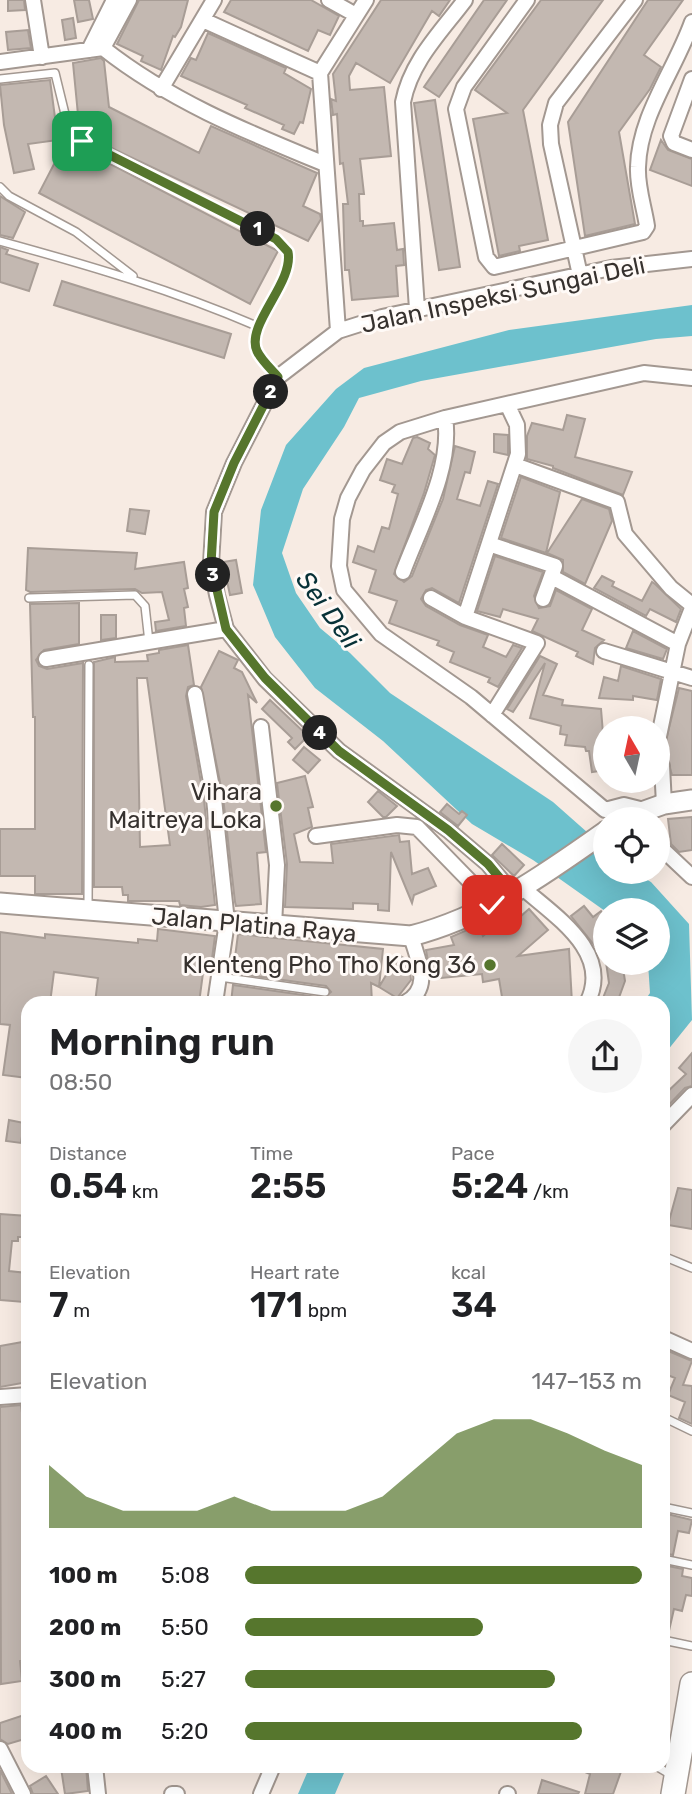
<!DOCTYPE html>
<meta charset="utf-8">
<style>
body{margin:0;font-family:Rubik,sans-serif;background:#f6f6f6;color:#202124;height:100vh;display:flex;flex-direction:column;font-size:26px;white-space:nowrap}
*{box-sizing:border-box;margin:0}
p{font-size:23px;color:#757577}
.icon{flex:none;width:38px;height:38px;fill:none;stroke:currentColor;stroke-width:2;stroke-linecap:round;stroke-linejoin:round}
.map{position:relative;flex:1;overflow:hidden}
.panel{position:absolute;left:21px;top:996px;width:649px;height:777px;display:flex;flex-direction:column;background:#fff;border-radius:21px;box-shadow:0 7px 28px #0002}
.panel>*{flex:none}
.needle{width:46px;rotate:351deg}
.fabs{position:absolute;left:593px;top:716px;display:grid;gap:14px}
.fabs a{display:grid;place-items:center;width:77px;height:77px;border-radius:50%;background:#fff;box-shadow:0 7px 28px #0002;font-size:35px}
.pin{position:absolute;display:grid;place-items:center;width:60px;height:60px;color:#fff;margin:-30px;border-radius:14px;box-shadow:0 4px 10px #0006}
.km{position:absolute;width:35px;height:35px;margin:-18px;border-radius:50%;background:#222;color:#fff;font-size:19px;line-height:35px;text-align:center}
.round{display:grid;place-items:center;flex:none;width:74px;height:74px;border-radius:37px;background:#f6f6f6}
.head{display:flex;align-items:center;justify-content:space-between;height:119px;padding:0 28px}
h1{font-size:38px;font-weight:600;line-height:52px}
.metrics{display:grid;grid-template-columns:repeat(3,1fr);gap:10px;height:119px;padding:7px 28px}
.metrics div{display:grid;align-content:center}
.metrics b{font-size:35px;font-weight:600}
.metrics small{font-size:19px;font-weight:400}
.metrics p{font-size:19px}
.chart{height:196px;padding:14px 28px}
.chart p{display:flex;justify-content:space-between}
.chart svg{width:100%;height:126px;margin-top:7px;fill:#56762d;opacity:.7}
ul{padding:0 28px;list-style:none;font-size:23px}
li{display:grid;grid-template-columns:112px 84px 1fr;align-items:center;height:52px}
li i{height:18px;border-radius:9px;background:#56762d}
.map>svg:first-child{display:block}
</style>
<div class="map">
<svg width="692" height="1794" viewBox="0 0 692 1794">
<rect width="100%" height="100%" fill="#f7ebe3"/>
<!-- water -->
<path fill="#6dc1cd" d="M692,305V336L656,339L421,381L359,398L344,427L303,489L282,553L296,593L320,628L350,653L390,693L553,802L605,848L606,872H633L651,882L689,924L692,1020L663,1056V1003H643L650,993L648,963L658,962V910L605,911L533,860L472,824L383,741L315,688L275,637L253,585L261,510L286,445L336,389L364,368L509,330Z
M310,1766H347L335,1794H298Z"/>
<!-- building -->
<path fill="#c3b8b1" stroke="#a89d96" stroke-width="2" fill-rule="evenodd" d="M8,0H24L25,10L8,11Z
M74,0H89L93,19L78,22Z
M139,0H188L181,27L175,37L173,36L161,70L141,61L143,56L117,44Z
M231,0H311L339,16L330,35L318,30L308,51L224,12Z
M381,0H450L439,16L432,11L390,83L356,63L349,76L350,90L384,87L391,156L360,159L364,194H359L360,221H363V226L394,223L397,250L403,249L404,265L396,266L398,296L352,300L349,270H345L343,204H348L343,163L340,164L337,114L333,115L331,99L336,101L333,74Z
M484,0H507L439,97L424,87Z
M541,0H603L523,110L548,240L519,246L520,251L499,256L473,119L507,113L475,90Z
M648,0H683L644,55L661,67L650,89L619,132L635,224L585,236L568,122Z
M73,18L76,38L65,40L62,20Z
M28,30L31,48L8,50L6,32Z
M208,33L286,68L284,73L311,89L303,123L300,122L294,134L282,129L284,125L245,108L247,105L181,76L191,58L196,60Z
M101,58L104,61L109,107L199,153L211,126L317,173L303,206L320,214L321,219L308,241L86,136L79,125L73,63Z
M50,80L58,140L28,144L34,169L14,173L4,125L0,85Z
M435,100L460,267L439,270L414,103Z
M661,140L668,150L692,159V186L650,170Z
M66,141L278,251L250,304L39,193Z
M0,196L25,212L13,238L0,235Z
M0,247L8,250L6,254L38,264L29,291L0,282Z
M62,281L231,334L224,358L54,305Z
M567,415L585,419L575,457L632,472L623,495L553,468V466L527,459V436L532,423L563,430Z
M494,434L508,435V455L494,452Z
M417,437L430,443L428,449L435,455L424,493L394,574L404,582L412,576L443,499L455,446L475,452L470,473L465,472L457,499L480,506L488,481L498,484L459,603L432,588L426,590L421,599L426,606L460,625L488,635L483,647L506,657L513,645L522,648L498,687L488,682L490,678L450,662L454,652L437,645L439,641L389,623L397,601L369,592L376,570L353,562L358,546L374,552L382,527L389,529L398,494L392,492L395,485L380,480L387,459L402,464L413,438Z
M521,477L560,492L546,553L501,538Z
M582,499L609,509L612,521L585,584L563,572V560L547,553Z
M130,509L149,511L145,534L127,531Z
M28,548L137,553L135,569L184,562L188,588L184,589L188,607L184,608L186,626L156,631L155,622L169,620L162,592L142,593L135,589L30,592L26,590Z
M495,556L543,572L534,596L539,608L550,606L556,590L592,609L582,630L604,640L595,648L593,664L576,656L578,652L532,631L538,619L503,609L500,617L477,611Z
M236,560L242,593L230,595L223,562Z
M602,576L614,582L612,586L642,601L652,582L655,584L681,609L676,622L650,609L646,616L594,588Z
M79,603V644L44,650L36,660L39,666L47,669L83,663L82,894H35V876H0V829H35V717H33L30,604Z
M101,615H116V638L101,640Z
M633,631L667,649L663,659L626,648Z
M188,645L194,685L188,687L186,696L204,800L215,905L201,907L180,905L179,901H128V895H123L122,887H94V662L115,657V662L148,661L147,655L159,653V650ZM137,678H147L170,845L140,847Z
M219,651L238,660L234,668L242,672L257,703L248,695L266,852L257,853L261,904L236,906L235,902L223,797L201,687Z
M540,656L557,664L543,695L563,700L562,705L601,709L606,770L592,772L589,751H586L585,747L565,745L567,735L560,734L561,726L530,718L545,663L513,712L507,709Z
M621,666L661,679L657,700L633,696V700L599,698L604,677L618,681Z
M679,688L692,691V775H672L664,748Z
M270,700L308,736L295,749L288,742L292,738L262,709Z
M304,747L320,760L308,773L293,760Z
M305,776L313,807L308,808L312,827L294,834L300,862L333,863L331,844L399,835L400,842L409,841L412,874L428,868L436,886L414,895L412,903L391,852L389,911L378,910V904L353,903V909L285,907L287,864L277,783Z
M378,791L397,806L386,817H383L368,802Z
M447,804L459,814L462,811L467,815L458,826L440,812Z
M692,817V850L679,852L671,844L668,819Z
M502,844L524,865L514,876L492,855Z
M584,906L593,917L601,911L606,917V960L571,916Z
M513,907L521,916L529,909L548,930L518,956L569,949L572,1003H503L499,979L483,982L482,974L431,979L426,950L454,945L451,937L474,927H479L483,936L501,920L497,915Z
M158,929L215,936L210,974L203,973L199,1003H95L98,978L54,972L50,1003H28V1078L3,1075L10,1025L0,1024V932L45,938V934L138,943V939L157,941Z
M238,934L383,949L379,987L371,983L372,1003H231L233,985L324,998L331,992L326,986L233,973Z
M398,955L409,961L411,980L397,998L379,987Z
M606,962H622L625,981L617,1003H601L609,983Z
M692,1053V1086L685,1088L663,1111V1096L686,1074L679,1068Z
M9,1120L24,1123L21,1143L6,1141Z
M678,1188L692,1190V1229L668,1225Z
M0,1214L28,1216V1237H18V1241H12L9,1271L27,1273L24,1302L0,1300Z
M28,1341V1382L0,1387V1346Z
M666,1350L692,1361L683,1385L692,1386V1424L679,1418L685,1402L668,1395L675,1378L663,1373Z
M21,1405L28,1459V1660L20,1661L22,1681L1,1684L0,1407Z
M663,1513L692,1520L689,1533L678,1531L673,1555L663,1553L667,1530L663,1529Z
M663,1565L683,1569L682,1576L692,1578V1596L686,1595L682,1611L674,1609L668,1635L663,1634Z
M24,1715L28,1738L8,1744L0,1739V1723Z
M86,1766L88,1791L65,1794L61,1768Z
M570,1766H623L613,1794H585L590,1774Z
M0,1770L12,1794H0Z
M46,1776L58,1794H33L30,1786Z
M542,1780L579,1792L578,1794H538Z"/>
<g fill="none" stroke-linecap="round" stroke-linejoin="round">
<defs>
<path id="service" d="M0,79L55,73L66,118L82,141L277,239C286,247 291,253 289,266C281,284 250,333 257,350C260,360 271,369 278,377
M0,187L9,196L76,232L133,276
M0,241C91,266 173,290 259,327
M29,598L135,595L145,606L149,642
M88,909L89,665
M220,977L325,992
M417,996L429,1003
M663,1256L692,1268
M663,1417L692,1431
M663,1507L692,1513
M663,1559L692,1565
M663,1640L692,1646
M656,1766L673,1776"/>
<path id="minor" d="M33,0L42,57
M129,0L103,48C170,101 247,132 325,164
M329,0L356,15
M527,0L464,87L456,109L486,257L494,267L643,232L647,226C644,206 637,187 638,167C639,116 675,70 692,22
M203,20L320,73
M89,50L114,0
M0,62L103,48
M692,79L671,136L674,143L692,150
M161,89L214,0
M580,275L551,144L550,125L556,103L635,0
M417,309L403,102C411,61 441,32 465,0
M338,331L320,73L366,0
M515,465L617,502L625,534L671,588L692,605
M489,544L555,566L543,599
M403,572C420,526 453,467 445,418
M552,577L678,644
M431,598L465,617L518,454L517,425L508,406
M465,617L537,643L492,715
M604,651L692,678
M46,659L226,629
M195,694L214,799L227,922L215,1003
M261,727L277,865L274,926
M658,741L678,644L692,608
M658,755L662,766L664,804
M644,810L624,805L605,810L471,697L381,634L344,590L339,566L342,519L348,498L363,470L384,443L400,432L445,418L644,373L692,378
M316,836L397,825L417,827L492,904
M658,845L692,877
M524,889C556,917 613,953 587,1003
M513,894L488,864L448,830L339,751L265,679L240,647L226,629L217,595L211,564L214,512L234,463L278,377L338,331L382,317L611,268L692,259
M405,1003C433,988 418,961 411,936
M663,1125L692,1095
M663,1338L692,1351
M0,1397L28,1395
M0,1749L23,1794
M95,1766L98,1794
M172,1794H177
M261,1794L273,1766
M507,1794H508"/>
<path id="secondary" d="M622,819L664,804L692,800
M0,903L411,936C485,917 544,875 606,831"/>
<path id="trunk" d="M673,1794L692,1684"/>
</defs>
<!-- service casing -->
<use href="#service" stroke="#a39891" stroke-width="10"/>
<!-- minor casing -->
<use href="#minor" stroke="#a39891" stroke-width="18"/>
<!-- secondary casing -->
<use href="#secondary" stroke="#a39891" stroke-width="23"/>
<!-- trunk casing -->
<use href="#trunk" stroke="#a39891" stroke-width="26"/>
<!-- service -->
<use href="#service" stroke="#fff" stroke-width="7"/>
<!-- minor -->
<use href="#minor" stroke="#fff" stroke-width="14"/>
<!-- secondary -->
<use href="#secondary" stroke="#fff" stroke-width="19"/>
<!-- trunk -->
<use href="#trunk" stroke="#fff" stroke-width="23"/>
</g>
<g fill="none" stroke-linecap="round" stroke-linejoin="round">
<defs>
<path id="route" d="M82,141L276,239L288,252C294,283 245,325 257,351C261,360 271,369 278,377L234,463L214,512L211,564L226,629L265,678L339,751L448,830L488,864L513,894L492,905"/>
</defs>
<!-- route casing -->
<use href="#route" stroke="#fff" stroke-width="14"/>
<!-- route -->
<use href="#route" stroke="#56762d" stroke-width="9"/>
</g>
<!-- markers -->
<g fill="#56762d" stroke="#fffaf7" stroke-width="2.5">
<circle cx="276" cy="806" r="7"/>
<circle cx="490" cy="965" r="7"/>
</g>
<g text-anchor="middle" dominant-baseline="central" stroke-width="6" stroke-linejoin="round" paint-order="stroke">
<!-- street labels -->
<g font-size="24" fill="#36312e" stroke="#fffaf7">
<text transform="translate(503 295) rotate(-12)">Jalan Inspeksi Sungai Deli</text>
<text transform="translate(254 925) rotate(5)">Jalan Platina Raya</text>
</g>
<!-- poi labels -->
<g font-size="24" fill="#36312e" stroke="#fffaf7" text-anchor="end">
<text x="262" y="792">Vihara<tspan x="262" dy="28">Maitreya Loka</tspan></text>
<text x="476" y="965">Klenteng Pho Tho Kong 36</text>
</g>
<!-- water labels -->
<g font-size="26" font-style="italic" fill="#073137" stroke="#fffaf7">
<text transform="translate(328 610) rotate(54)">Sei Deli</text>
</g>
</g>
</svg>
<div class="fabs">
<a><svg class="needle" viewBox="-14 -14 28 28"><path d="M0-13l5 13h-10z" fill="#e53935"/><path d="M0 13l5-13h-10z" fill="#757577"/></svg></a>
<a><svg class="icon" aria-label="locate" viewBox="0 0 24 24"><circle cx="12" cy="12" r="6"/><path d="M12 2v4M12 18v4M2 12h4M18 12h4"/></svg></a>
<a><svg class="icon" aria-label="layers" viewBox="0 0 24 24"><path d="M12 4l9 5-9 5-9-5zM3 14l9 5 9-5"/></svg></a>
</div>
<div class="pin" style="left:82px;top:141px;background:#1e9e55"><svg class="icon" aria-label="arrive" viewBox="0 0 24 24"><path d="M6 21V4h12l-3 4 3 4H6"/></svg></div>
<div class="pin" style="left:492px;top:905px;background:#d93025"><svg class="icon" aria-label="check" viewBox="0 0 24 24"><path d="M5 12l5 5 9-10"/></svg></div>
<b class="km" style="left:258px;top:229px">1</b>
<b class="km" style="left:271px;top:392px">2</b>
<b class="km" style="left:213px;top:575px">3</b>
<b class="km" style="left:320px;top:733px">4</b>
<section class="panel">
<div class="head"><div><h1>Morning run</h1><p>08:50</p></div><a class="round"><svg class="icon" aria-label="share" viewBox="0 0 24 24"><path d="M12 15V3M7 8l5-5 5 5M5 13v7h14v-7"/></svg></a></div>
<div class="metrics">
<div><p>Distance</p><b>0.54<small> km</small></b></div>
<div><p>Time</p><b>2:55</b></div>
<div><p>Pace</p><b>5:24<small> /km</small></b></div>
</div>
<div class="metrics">
<div><p>Elevation</p><b>7<small> m</small></b></div>
<div><p>Heart rate</p><b>171<small> bpm</small></b></div>
<div><p>kcal</p><b>34</b></div>
</div>
<div class="chart"><p><span>Elevation</span>147–153 m</p>
<svg viewBox="0 0 160 44" preserveAspectRatio="none"><path d="M0 44V22L10 33L20 38L30 38L40 38L50 33L60 38L70 38L80 38L90 33L100 22L110 11L120 6L130 6L140 11L150 17L160 22V44z"/></svg>
</div>
<ul>
<li><b>100 m</b>5:08<i style="width:100%"></i></li>
<li><b>200 m</b>5:50<i style="width:60%"></i></li>
<li><b>300 m</b>5:27<i style="width:78%"></i></li>
<li><b>400 m</b>5:20<i style="width:85%"></i></li>
</ul>
</section>
</div>
